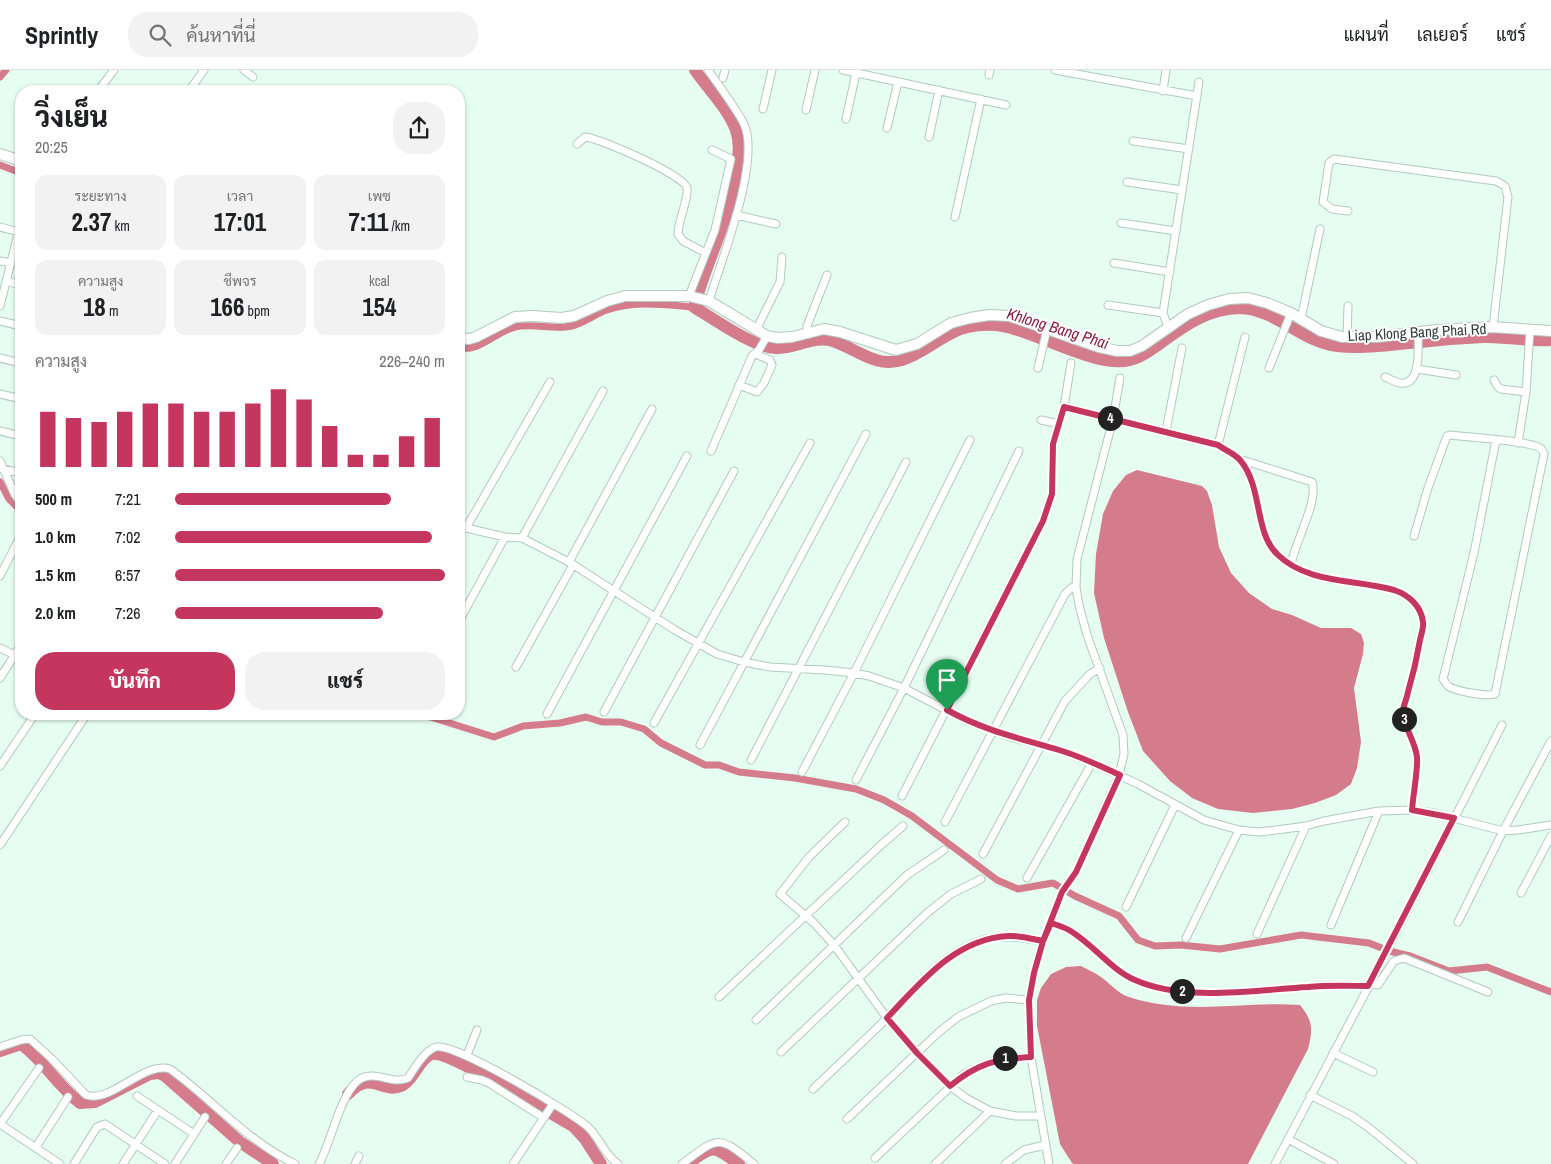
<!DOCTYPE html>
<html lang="th">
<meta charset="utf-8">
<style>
body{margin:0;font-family:"Archivo Narrow",Sarabun,sans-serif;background:#f2f2f2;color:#202124;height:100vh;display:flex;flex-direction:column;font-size:19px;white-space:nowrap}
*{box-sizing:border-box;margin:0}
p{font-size:16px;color:#757577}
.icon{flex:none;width:28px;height:28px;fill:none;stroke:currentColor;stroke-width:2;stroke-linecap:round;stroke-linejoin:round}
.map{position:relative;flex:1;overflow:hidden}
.panel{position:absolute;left:15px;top:15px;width:450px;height:635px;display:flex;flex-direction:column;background:#fff;border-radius:20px;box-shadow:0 1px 4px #0004}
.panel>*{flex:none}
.pin{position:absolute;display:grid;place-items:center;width:42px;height:42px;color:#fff;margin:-51px -21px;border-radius:50% 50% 50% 0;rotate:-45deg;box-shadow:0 0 5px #0007}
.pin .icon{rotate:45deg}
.km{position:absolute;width:25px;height:25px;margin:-12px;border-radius:50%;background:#222;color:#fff;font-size:14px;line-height:25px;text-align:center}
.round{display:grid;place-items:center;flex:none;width:52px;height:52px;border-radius:20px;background:#f2f2f2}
.summary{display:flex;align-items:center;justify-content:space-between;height:85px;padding:0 20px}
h1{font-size:28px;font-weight:800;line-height:38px}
.figures{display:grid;grid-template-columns:repeat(3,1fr);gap:8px;height:85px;padding:5px 20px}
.figures div{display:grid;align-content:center;border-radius:12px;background:#f2f2f2;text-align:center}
.figures b{font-size:25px;font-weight:800}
.figures small{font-size:14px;font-weight:400}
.figures p{font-size:14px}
.chart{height:140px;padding:10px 20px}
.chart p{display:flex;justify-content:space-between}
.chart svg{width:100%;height:90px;margin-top:5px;stroke:#c5365e;stroke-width:6}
.cta{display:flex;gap:10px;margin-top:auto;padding:10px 20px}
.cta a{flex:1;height:58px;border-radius:20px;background:#c5365e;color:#fff;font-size:20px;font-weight:800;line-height:58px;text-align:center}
.cta a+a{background:#f2f2f2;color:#202124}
ul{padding:0 20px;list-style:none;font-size:16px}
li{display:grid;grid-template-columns:80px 60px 1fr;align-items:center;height:38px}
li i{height:12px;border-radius:6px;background:#c5365e}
header{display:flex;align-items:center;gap:30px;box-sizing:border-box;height:70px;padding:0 25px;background:#fff;border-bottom:1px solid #e0e0e0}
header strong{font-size:24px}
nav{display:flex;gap:28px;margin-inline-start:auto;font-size:18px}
.search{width:350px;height:45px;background:#f2f2f2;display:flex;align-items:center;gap:12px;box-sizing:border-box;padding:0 18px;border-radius:20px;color:#757577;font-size:19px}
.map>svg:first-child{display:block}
</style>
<header>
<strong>Sprintly</strong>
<div class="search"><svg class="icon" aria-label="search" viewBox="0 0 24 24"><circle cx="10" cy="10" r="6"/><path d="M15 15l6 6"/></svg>ค้นหาที่นี่</div>
<nav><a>แผนที่</a><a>เลเยอร์</a><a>แชร์</a></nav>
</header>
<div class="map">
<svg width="1551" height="1094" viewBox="0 0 1551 1094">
<rect width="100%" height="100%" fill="#e6fdf2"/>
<!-- water -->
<path fill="#d47c8c" d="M1137,400L1202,416L1207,421L1212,435L1219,477L1231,503L1249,523L1272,539L1292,545L1321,558H1351L1361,564L1364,573L1363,584L1354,618L1361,672L1357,698L1351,714L1336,725L1315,733L1292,739L1253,743L1218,739L1192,728L1170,711L1143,681L1128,642L1104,568L1094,523L1096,484L1103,444L1113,421L1126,405Z
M1081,896C1087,899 1093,902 1098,905C1108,911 1118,924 1129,927C1186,946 1243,931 1300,935C1313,951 1313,959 1308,979L1248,1094H1074L1072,1093L1060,1074L1037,956V930L1041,918L1051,904L1066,897Z"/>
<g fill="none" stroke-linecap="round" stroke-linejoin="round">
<!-- canal -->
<path stroke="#d47c8c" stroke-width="7" d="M0,7L6,0
M0,95L21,103
M459,278C480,282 495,262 515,257C534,253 553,260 572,256C584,253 595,244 607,240C634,230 666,235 694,237
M0,412L9,429L21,441
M421,644L494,667L523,656L560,653L586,647L602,652H621L644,659L661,673L705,695H719L739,702L795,708L856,719L884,730L912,746L997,810L1018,819L1053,813L1075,826L1119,846L1138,870L1155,876L1181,875L1220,879L1301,865L1369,873L1389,881L1410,886L1449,901L1487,897L1551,922"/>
<!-- river -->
<path stroke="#d47c8c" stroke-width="12" d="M695,0C709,20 727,37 736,60C740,72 739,82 737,94C732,145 707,189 694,237C714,249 753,277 775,278C795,279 814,265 833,271C857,279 875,298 902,290C919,285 934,272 950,264C964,255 987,253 1003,256C1037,262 1098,299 1130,290C1142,287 1152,279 1162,272C1185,255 1210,238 1240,238C1276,239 1302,272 1337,276C1361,279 1386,275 1410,273C1434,270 1458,268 1483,267C1505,266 1528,272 1551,270
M0,981L21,974C44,991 58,1016 80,1033L95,1032L150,1004L159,1003L165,1006L240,1072L273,1094
M348,1024C370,999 382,1024 401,1016C413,1011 420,987 432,984C448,980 551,1044 573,1056L585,1069L601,1094
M690,1092C715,1073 715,1077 739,1094"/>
<defs>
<path id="street" d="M244,0L253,7
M708,0C719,16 736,38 744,54C761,92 721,191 709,231
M843,0L1006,35
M1055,0L1197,26
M989,5L990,0
M723,8L725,0
M98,21L114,0
M189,21L204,0
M1163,21L1166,0
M763,39L772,0
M806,40L815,0
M846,49L856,3
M887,58L898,12
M929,67L939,20
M1133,71L1189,79
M577,74L585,67C600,68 686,106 687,118C689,128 678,151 678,164L683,171L706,183
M1127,112L1182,120
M1348,141L1332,139L1323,132L1329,93L1334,89L1496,111L1505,116L1508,127L1493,257
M736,145L776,154
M955,147L981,29
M1121,153L1176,161
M0,157L19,162
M0,191L11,193
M1114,193L1170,202
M6,211L21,215
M689,226L715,160L731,89L712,80
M1108,235L1163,243
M0,236L21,152
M1301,249L1320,159
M0,251L21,256
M1168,257L1163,243L1199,12
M756,260L780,212L782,187
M807,262V256L827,205
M1347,267L1348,236
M0,288L21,293
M1038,298L1047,259
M1269,298L1291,243
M1417,299L1456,305
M1385,307C1390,309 1395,312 1400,313C1422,317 1418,275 1418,262
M1494,310L1498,317L1501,319L1526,322
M739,315L757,322L764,313L772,295L770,290L755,284
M0,324L21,329
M1064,337L1218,375C1225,380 1235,384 1240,390C1263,417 1254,462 1277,484C1307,514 1355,509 1394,520C1409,525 1421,536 1423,552C1424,557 1421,565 1420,570C1417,588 1413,605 1408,622C1407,628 1404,634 1403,640C1403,657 1415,670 1417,687C1418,701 1413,725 1412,740
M1041,350L1059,354
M0,361L21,366
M1166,361L1182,278
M1518,373L1526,322L1530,260
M1218,375L1245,267
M711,381L752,286L759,280L767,266
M1239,389L1312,412C1319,431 1294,474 1291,495
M0,391L15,425L21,433
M3,399L21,403
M459,453L466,458L505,467L522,468L569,492L675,560L717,584L744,592L770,597L825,600L854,603L869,606L904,618L967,651L1010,667L1060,680L1092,693L1138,714L1204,750L1239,760L1259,762L1284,759L1306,756L1324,751L1379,741L1412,740L1434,743L1503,761L1518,760L1551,755
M466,458L550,312
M1414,466L1428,418L1447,366L1450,365C1465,367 1531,371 1540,378C1543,380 1543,381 1544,384L1495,624C1487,627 1455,621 1448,616C1446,614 1445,611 1443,609L1474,483L1496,370
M522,468L603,321
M569,492L652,339
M0,506L21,465
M459,551L505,467
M0,578L21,588
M516,597L573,495
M0,608L21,575
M604,642L734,401
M547,644L687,386
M654,653L810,373
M700,675L866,364
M751,690L906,392
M0,696L35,644
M802,702L854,603L970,370
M856,710L904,618L1019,381
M902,726L1043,451L1052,424L1053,374L1064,337L1071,293
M845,752L809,787L780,824L814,853L834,875L887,948L917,983L950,1016L966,1028L990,1041L1016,1046H1040
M945,752L1065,524L1071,518L1076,517
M0,775L87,644
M983,784L1065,631L1090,604L1100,598
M1027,808L1092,693
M1521,823L1551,766
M1126,837L1175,735
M1458,852L1503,761L1551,671
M1051,853C1057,855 1063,857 1069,860C1093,873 1110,899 1135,910C1185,932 1255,920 1308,917C1328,915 1348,916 1368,916
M1331,855L1379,741
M1257,864L1306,756
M1186,868L1239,760
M1370,914L1378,915L1394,891L1404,888L1488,922
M719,927L881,775L903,756
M756,950L907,805L944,780
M0,977L21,970L30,969L52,989L86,1025C111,1034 143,991 170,999C213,1030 246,1070 295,1094
M781,982L927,843L951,824L981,809
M1333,983L1373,1002
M467,985L477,960
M39,998L0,1054L60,1094
M467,1007L482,1010L489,1013L544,1048
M813,1019C838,995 863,972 888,947C915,919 942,883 982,870C1002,864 1022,868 1043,871
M1310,1025L1352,1046L1368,1057L1413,1094
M137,1026L194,1064
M847,1049L939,962L958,947L991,931L1005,928L1029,930
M1288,1069L1334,1094
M36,1077L68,1027
M875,1088L964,1004L993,991L1004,988L1031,987
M74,1094L97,1057L105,1054L165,1094
M123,1094L158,1040
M175,1094L205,1047
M226,1094L237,1078
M319,1094C331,1074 341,1018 362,1008C377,1001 392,1015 408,1008C415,998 424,981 436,977C454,972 573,1043 589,1058C600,1069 605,1085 618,1094
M355,1094L359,1086
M513,1094L553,1034
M682,1094C718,1067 718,1064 754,1094
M935,1094L990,1041
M1005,1094L1024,1080L1045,1075
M1049,1094L1031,987L1029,930L1034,903L1043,871L1062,822L1076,802L1119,705L1124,684L1123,665L1087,565L1079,535L1076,517L1077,489L1113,349L1120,308
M1275,1094L1370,914L1502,655"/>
<path id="secondary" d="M0,84L21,91
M459,268L469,269L476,267L515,247L533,246L561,248L574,246L607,231L625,226H689L709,231L767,266L778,268L792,267L824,259L840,262L896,280L917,274L951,253L970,248L989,245L1010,246L1099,277L1117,281H1130L1142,276L1188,244L1208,235L1229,229L1248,228L1267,233L1291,243L1321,261L1342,267H1376L1437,260L1490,257L1551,261"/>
</defs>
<!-- street casing -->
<use href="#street" stroke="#b2c9be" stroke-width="9"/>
<!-- secondary casing -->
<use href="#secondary" stroke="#b2c9be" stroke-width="12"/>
<!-- street -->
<use href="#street" stroke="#fff" stroke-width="7"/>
<!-- secondary -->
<use href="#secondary" stroke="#fff" stroke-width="10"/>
</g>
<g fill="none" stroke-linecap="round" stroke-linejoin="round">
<defs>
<path id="route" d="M947,640C985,661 1019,668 1059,680C1080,686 1100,696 1120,705L1076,802L1062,822L1043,871L1034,903L1029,930L1031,987C996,989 978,993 950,1016L917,983L887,948C921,912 955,869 1008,866C1019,865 1032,869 1043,871L1051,853C1057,855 1064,857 1069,860C1093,874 1110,899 1135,910C1184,932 1255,920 1308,917C1328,915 1348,916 1368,916L1454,748L1412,740C1413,725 1418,701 1417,687C1415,670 1403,657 1403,640C1404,634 1407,628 1408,622C1413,605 1417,588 1420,570C1421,565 1424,557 1423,552C1421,536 1409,525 1394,520C1355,509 1307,514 1277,484C1254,462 1263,417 1240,390C1235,384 1225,380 1218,375L1064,337L1053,374L1052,424L1043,451L947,640"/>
</defs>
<!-- route casing -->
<use href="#route" stroke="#fff" stroke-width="10"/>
<!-- route -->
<use href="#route" stroke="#c5365e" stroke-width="6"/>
</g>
<g text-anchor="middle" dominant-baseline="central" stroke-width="4" stroke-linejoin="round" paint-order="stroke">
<!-- street labels -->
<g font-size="15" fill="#343d39" stroke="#fff">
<text transform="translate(1417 262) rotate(-3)">Liap Klong Bang Phai Rd</text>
</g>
<!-- water labels -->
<g font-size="16" font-style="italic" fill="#8a213f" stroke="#fff">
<text transform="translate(1058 258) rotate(17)">Khlong Bang Phai</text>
</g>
</g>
</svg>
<div class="pin" style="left:947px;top:640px;background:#1e9e55"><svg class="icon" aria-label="arrive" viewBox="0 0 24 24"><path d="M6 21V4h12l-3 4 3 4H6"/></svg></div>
<b class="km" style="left:1005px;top:988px">1</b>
<b class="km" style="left:1182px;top:921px">2</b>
<b class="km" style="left:1404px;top:649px">3</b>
<b class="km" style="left:1110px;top:348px">4</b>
<section class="panel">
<div class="summary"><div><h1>วิ่งเย็น</h1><p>20:25</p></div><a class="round"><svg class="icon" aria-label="share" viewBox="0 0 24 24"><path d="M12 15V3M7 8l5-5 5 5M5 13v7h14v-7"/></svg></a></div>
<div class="figures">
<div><p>ระยะทาง</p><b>2.37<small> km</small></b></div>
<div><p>เวลา</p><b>17:01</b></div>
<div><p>เพซ</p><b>7:11<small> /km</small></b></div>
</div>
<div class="figures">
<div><p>ความสูง</p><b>18<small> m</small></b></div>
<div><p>ชีพจร</p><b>166<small> bpm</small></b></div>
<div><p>kcal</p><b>154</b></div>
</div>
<div class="chart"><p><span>ความสูง</span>226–240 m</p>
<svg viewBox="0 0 160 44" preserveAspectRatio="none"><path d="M5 44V17M15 44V20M25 44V22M35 44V17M45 44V13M55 44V13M65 44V17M75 44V17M85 44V13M95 44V6M105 44V11M115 44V24M125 44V38M135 44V38M145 44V29M155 44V20"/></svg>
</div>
<ul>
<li><b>500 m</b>7:21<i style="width:80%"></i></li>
<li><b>1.0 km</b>7:02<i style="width:95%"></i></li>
<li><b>1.5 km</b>6:57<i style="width:100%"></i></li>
<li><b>2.0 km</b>7:26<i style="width:77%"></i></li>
</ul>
<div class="cta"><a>บันทึก</a><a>แชร์</a></div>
</section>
</div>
